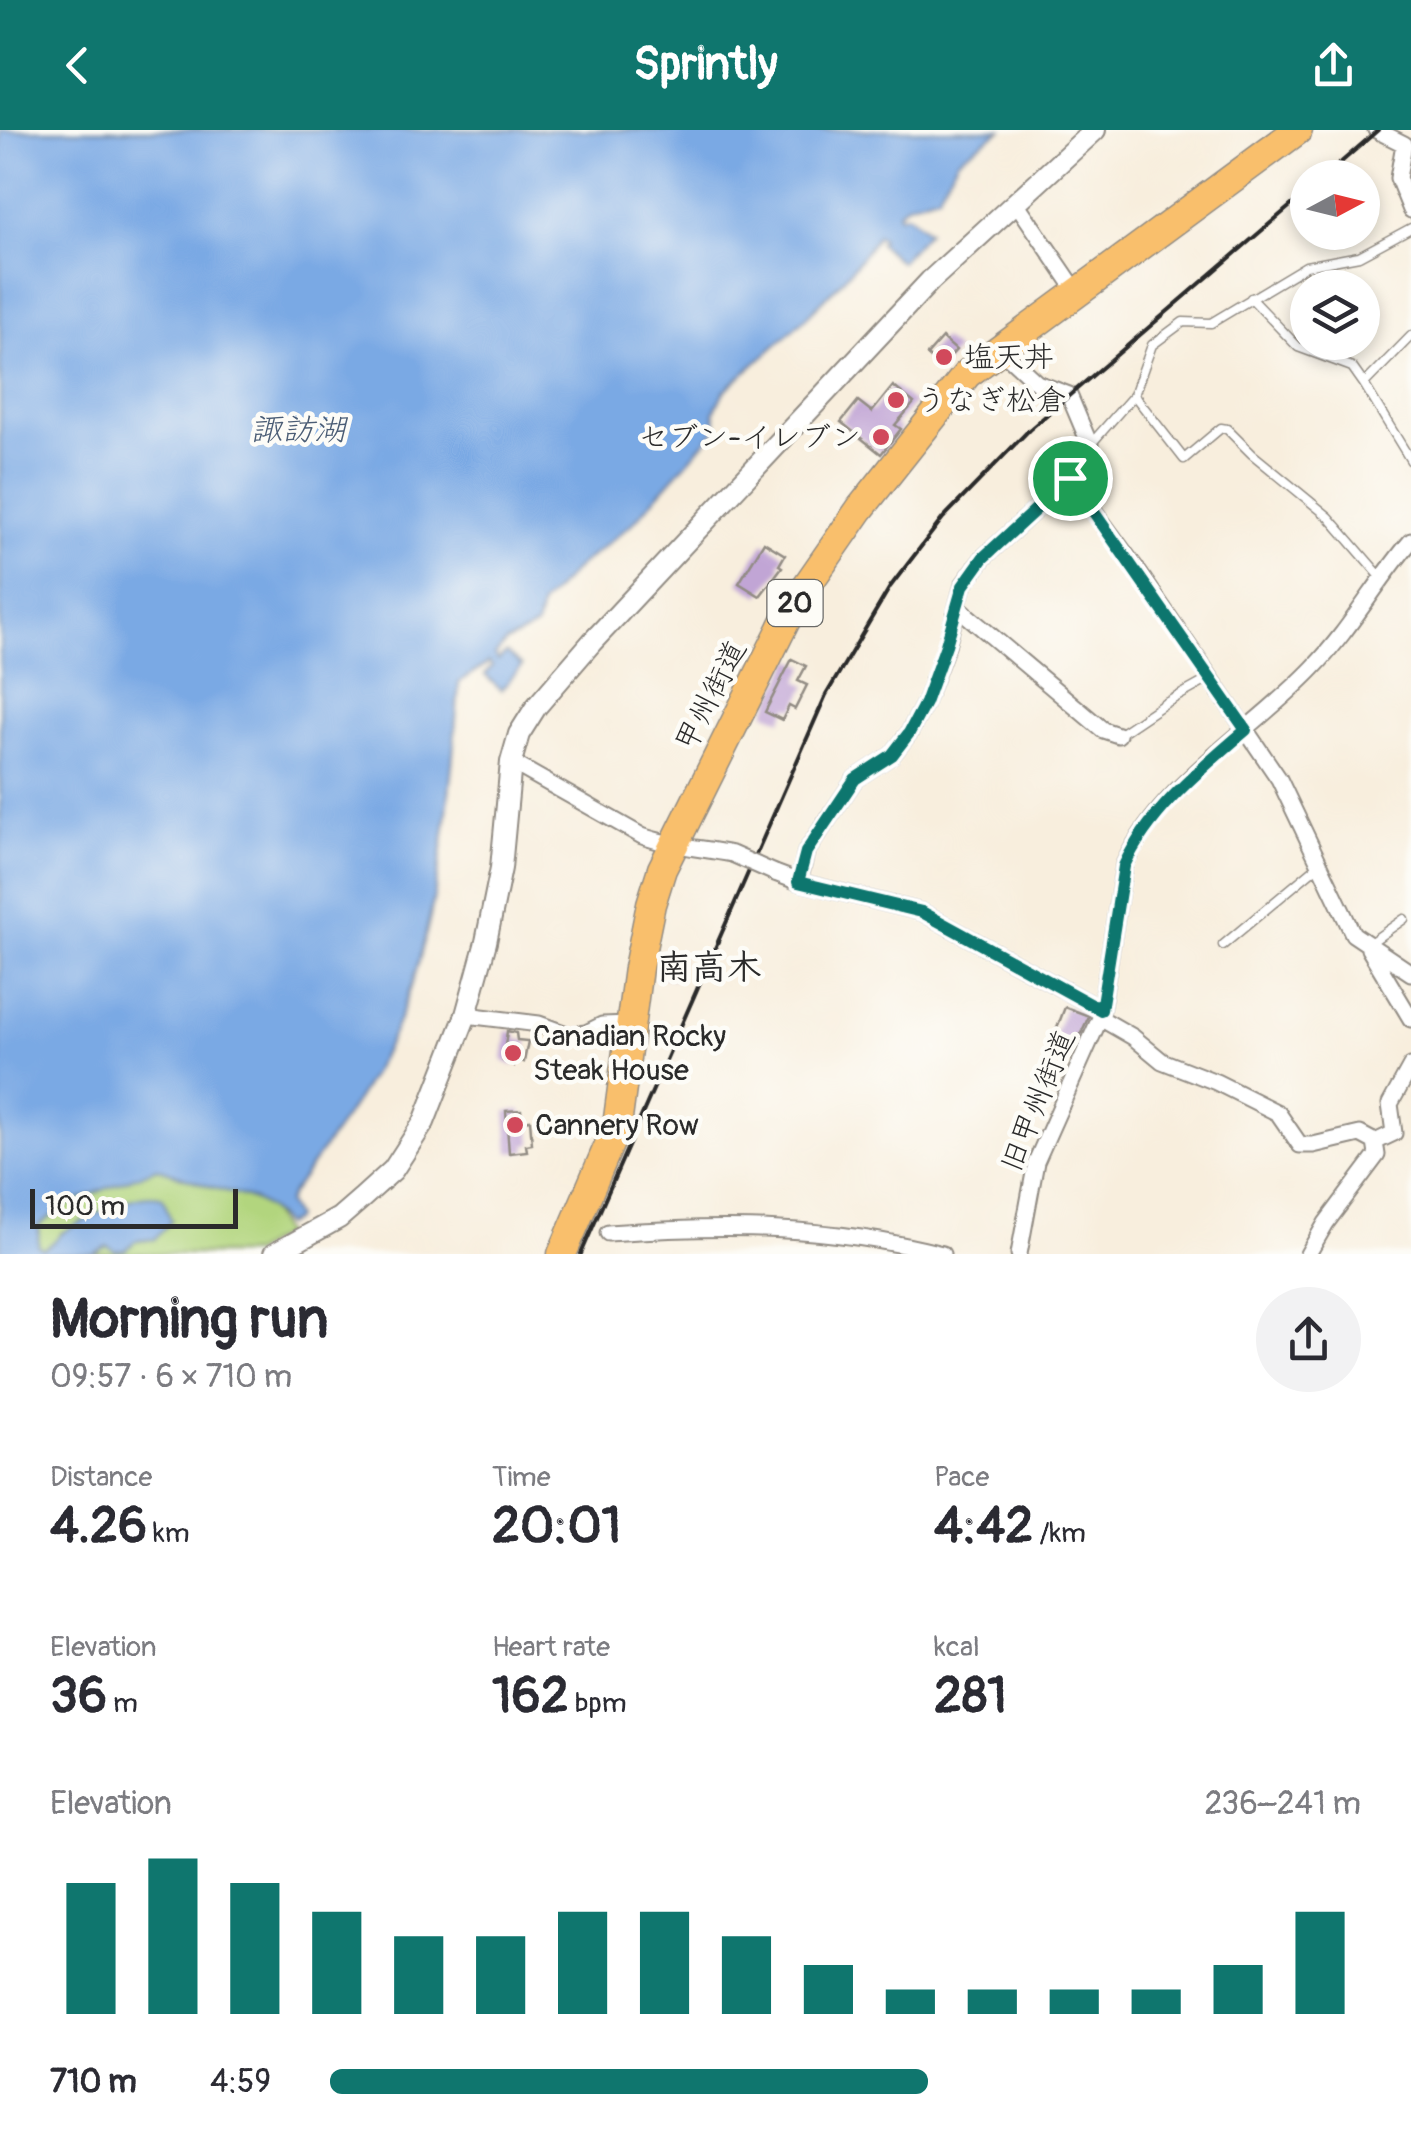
<!DOCTYPE html>
<meta charset="utf-8">
<style>
body{margin:0;font-family:Pangolin,"Klee One",sans-serif;background:#f2f2f3;color:#2b2b33;height:100vh;display:flex;flex-direction:column;font-size:38px;white-space:nowrap}
*{box-sizing:border-box;margin:0}
p{font-size:32px;color:#7c7c81}
.icon{flex:none;width:55px;height:55px;fill:none;stroke:currentColor;stroke-width:2;stroke-linecap:round;stroke-linejoin:round}
.map{position:relative;height:1124px;overflow:hidden}
.side{display:flex;flex-direction:column;background:#fff;flex:1}
.side>*{flex:none}
.needle{width:65px;rotate:83deg}
.controls{position:absolute;left:1290px;top:30px;display:grid;gap:20px}
.controls a{display:grid;place-items:center;width:90px;height:90px;border-radius:50%;background:#fff;box-shadow:0 5px 15px #0003;font-size:50px}
.scale{position:absolute;left:30px;bottom:25px;width:208px;box-sizing:border-box;padding-left:10px;border:5px solid #2b2b2b;border-top:0;font-size:28px;line-height:35px;white-space:nowrap;color:#2b2b2b;-webkit-text-stroke:8px #fdfcf7;paint-order:stroke}
.pin{position:absolute;display:grid;place-items:center;width:85px;height:85px;color:#fff;margin:-42px;border:5px solid #fff;border-radius:50%;box-shadow:0 2px 10px #0007}
.round{display:grid;place-items:center;flex:none;width:105px;height:105px;border-radius:52px;background:#f2f2f3}
.overview{display:flex;align-items:center;justify-content:space-between;height:170px;padding:0 50px}
h1{font-size:55px;font-weight:800;line-height:75px}
.figures{display:grid;grid-template-columns:repeat(3,1fr);gap:15px;height:170px;padding:10px 50px}
.figures div{display:grid;align-content:center}
.figures b{font-size:50px;font-weight:800}
.figures small{font-size:28px;font-weight:400}
.figures p{font-size:28px}
.chart{height:280px;padding:20px 50px}
.chart p{display:flex;justify-content:space-between}
.chart svg{width:100%;height:180px;margin-top:10px;stroke:#0f766e;stroke-width:6}
ul{padding:0 50px;list-style:none;font-size:32px}
li{display:grid;grid-template-columns:160px 120px 1fr;align-items:center;height:75px}
li i{height:25px;border-radius:12px;background:#0f766e}
header{display:flex;justify-content:space-between;align-items:center;height:130px;padding:0 50px;background:#0f766e;color:#fff;font-size:45px;font-weight:800}
.map>svg:first-child{display:block}
</style>
<header><svg class="icon" aria-label="back" viewBox="0 0 24 24"><path d="M15 5l-7 7 7 7"/></svg>Sprintly<svg class="icon" aria-label="share" viewBox="0 0 24 24"><path d="M12 15V3M7 8l5-5 5 5M5 13v7h14v-7"/></svg></header>
<div class="map">
<svg width="1411" height="1124" viewBox="0 0 1411 1124">
<rect width="100%" height="100%" fill="#fdfcf7"/>
<filter id="ink" filterUnits="userSpaceOnUse"><feTurbulence type="fractalNoise" baseFrequency=".01" numOctaves="2"/><feDisplacementMap in="SourceGraphic" scale="20" xChannelSelector="R" yChannelSelector="G"/><feConvolveMatrix kernelMatrix="1 2 1 2 8 2 1 2 1" color-interpolation-filters="sRGB"/></filter>
<filter id="wash" filterUnits="userSpaceOnUse"><feTurbulence type="fractalNoise" baseFrequency=".0048" numOctaves="4" result="noise"/><feDisplacementMap in="SourceGraphic" scale="40" xChannelSelector="R" yChannelSelector="G"/><feGaussianBlur stdDeviation="2.25" result="paint"/><feColorMatrix in="noise" values="0 0 0 0 0 0 0 0 0 0 0 0 0 0 0 0 0 1.4 0 .05"/><feComposite in="paint" operator="in"/></filter>
<g filter="url(#wash)">
<rect width="100%" height="100%" fill="#f8eedd"/>
<!-- green -->
<path fill="#b2d57e" stroke="#6e8054" stroke-width="2.5" d="M157,1037L212,1057L251,1066L268,1077L284,1104L251,1124H93L107,1115L154,1109L171,1091L62,1102L53,1115L43,1119L38,1116L39,1095L68,1074Z"/>
<!-- water -->
<path fill="#7aa9e4" stroke="#526a88" stroke-width="2.5" d="M0,0H1001L958,29L938,65L907,74L898,82L899,86L907,84L928,101L900,132L879,113L882,109L877,105C838,165 777,213 724,261L714,282L717,298L633,393L578,437L541,475L536,497L506,512L495,525L498,530L506,523L522,536L501,560L485,545L492,536L489,532C479,541 466,546 459,553C450,666 439,807 390,910C363,966 326,1014 291,1064L287,1073L295,1087L293,1091L284,1095C260,1065 242,1067 209,1056C191,1050 174,1044 157,1038L68,1074L39,1095L38,1116L43,1119C54,1115 57,1105 67,1100C90,1087 139,1058 163,1068L171,1091L155,1109L135,1111L126,1120L115,1121L107,1116L93,1124H0Z"/>
<g id="blocks">
<!-- building -->
<path fill="#c1a5d5" d="M942,208L956,220L941,237L927,225Z
M893,256L914,273L895,295L901,299L881,324L841,292L858,271L872,282Z
M764,412L785,425L779,435L782,437L760,466L739,453Z
M792,529L806,536L798,551L807,555L795,579L789,576L782,590L765,582Z
M660,823L681,826L677,849L656,846Z
M1065,877L1089,886L1076,914L1054,906Z
M507,901L516,903L517,910L528,911L524,932L515,929L514,936L503,931Z
M521,980L522,991L530,990L532,1014L526,1015L527,1021L509,1023L506,981Z"/>
</g>
</g>
<g filter="url(#ink)">
<use href="#blocks" fill-opacity="0" stroke="#928c84" stroke-width="2.5"/>
<g fill="none" stroke-linecap="round" stroke-linejoin="round">
<defs>
<path id="service" d="M1251,168L1298,217L1352,237L1364,254
M1411,206L1364,254L1411,331
M1134,265L1184,329L1221,298L1227,299L1252,324L1329,387L1381,447
M1090,315L1134,265L1152,215L1183,192L1211,193L1306,136L1359,126L1411,98
M1118,605L1164,574L1209,549
M1223,815L1319,735
M1367,815L1404,789"/>
<path id="minor" d="M1376,0L1404,14L1398,48L1411,80
M1015,71L1077,162
M1070,348L1135,437L1279,649L1353,804L1411,843
M957,477L1103,600L1118,605
M511,632L642,706C668,716 703,718 732,724
M775,743L799,752L922,782L1101,880
M799,752L806,722L855,649L892,625L909,603L925,573L947,515L963,455L983,428L1070,348L1090,315L1069,265L1037,253L999,218
M1369,819L1411,889
M466,885L539,894L569,905L586,903L602,895L630,894
M1100,888L1133,907L1162,931L1216,952L1278,983L1300,1015H1313L1360,1004L1375,1012
M1375,1012L1394,1003L1390,974L1411,936
M608,1103C723,1095 829,1095 942,1124
M1019,1124L1036,1032L1100,888L1124,735C1162,652 1251,603 1313,538C1350,500 1376,452 1411,411
M1308,1124L1326,1093L1377,1025L1375,1012"/>
<path id="tertiary" d="M274,1124L339,1088L362,1068L393,1040L424,992L466,885L486,812L501,738L511,632L519,604L536,577L592,512L930,151L1095,0"/>
<path id="trunk" d="M562,1124L617,996L638,838L651,774L662,739L794,474L860,379L967,244L1298,0"/>
</defs>
<!-- service casing -->
<use href="#service" stroke="#928c84" stroke-width="11"/>
<!-- minor casing -->
<use href="#minor" stroke="#928c84" stroke-width="19"/>
<!-- tertiary casing -->
<use href="#tertiary" stroke="#928c84" stroke-width="24"/>
<!-- trunk casing -->
<use href="#trunk" stroke="#928c84" stroke-width="31"/>
<!-- service -->
<use href="#service" stroke="#fff" stroke-width="8"/>
<!-- minor -->
<use href="#minor" stroke="#fff" stroke-width="15"/>
<!-- tertiary -->
<use href="#tertiary" stroke="#fff" stroke-width="20"/>
<!-- trunk -->
<use href="#trunk" stroke="#f9bf6c" stroke-width="28"/>
<!-- rail -->
<path stroke="#2b2b2b" stroke-width="4" d="M1323,48L1378,0
M581,1124L826,565L890,457L943,388L1029,300L1308,61"/>
<defs>
<path id="minor-bridge" d="M732,724L775,743"/>
</defs>
<!-- minor-bridge casing -->
<use href="#minor-bridge" stroke="#928c84" stroke-width="19" stroke-linecap="butt"/>
<!-- minor-bridge -->
<use href="#minor-bridge" stroke="#fff" stroke-width="15"/>
</g>
</g>
<g fill="none" stroke-linecap="round" stroke-linejoin="round" filter="url(#ink)">
<defs>
<path id="route" d="M1070,348L1246,600C1201,639 1149,681 1124,736L1101,880L922,782L798,752L806,722L855,649L892,625L909,603L925,573L946,515L963,456L983,428Z"/>
</defs>
<!-- route casing -->
<use href="#route" stroke="#fff" stroke-width="20"/>
<!-- route -->
<use href="#route" stroke="#0f766e" stroke-width="12"/>
</g>
<!-- markers -->
<g fill="#d1495b" stroke="#fdfcf7" stroke-width="4">
<circle cx="944" cy="227" r="10"/>
<circle cx="896" cy="270" r="10"/>
<circle cx="881" cy="307" r="10"/>
<circle cx="513" cy="923" r="10"/>
<circle cx="515" cy="995" r="10"/>
</g>
<g text-anchor="middle" dominant-baseline="central" stroke-width="9" stroke-linejoin="round" paint-order="stroke">
<!-- shield labels -->
<rect fill="#fdfcf7" stroke="#6a6a68" stroke-width="2.5" x="767.5" y="450" width="55" height="46" rx="8"/>
<g font-size="28" font-weight="bold" fill="#2b2b2b">
<text x="795" y="473">20</text>
</g>
<!-- poi labels -->
<g font-size="30" fill="#2b2b2b" stroke="#fdfcf7" text-anchor="start">
<text x="964" y="227">塩天丼</text>
<text x="916" y="270">うなぎ松倉</text>
<text x="861" y="307" text-anchor="end">セブン-イレブン</text>
<text x="533" y="906">Canadian Rocky<tspan x="533" dy="34">Steak House</tspan></text>
<text x="535" y="995">Cannery Row</text>
</g>
<!-- street labels -->
<g font-size="30" fill="#2b2b2b" stroke="#fdfcf7">
<text transform="translate(711 566) rotate(-63)">甲州街道</text>
<text transform="translate(1038 971) rotate(-68)">旧甲州街道</text>
</g>
<!-- water labels -->
<g font-size="32" font-style="italic" fill="#4b5d75" stroke="#fdfcf7">
<text x="298" y="300">諏訪湖</text>
</g>
<!-- quarter labels -->
<g font-size="35" font-weight="bold" fill="#2b2b2b" stroke="#fdfcf7">
<text x="709" y="838">南高木</text>
</g>
</g>
</svg>
<div class="controls">
<a><svg class="needle" viewBox="-14 -14 28 28"><path d="M0-13l5 13h-10z" fill="#e53935"/><path d="M0 13l5-13h-10z" fill="#7c7c81"/></svg></a>
<a><svg class="icon" aria-label="layers" viewBox="0 0 24 24"><path d="M12 4l9 5-9 5-9-5zM3 14l9 5 9-5"/></svg></a>
</div>
<div class="scale">100 m</div>
<div class="pin" style="left:1070px;top:348px;background:#1e9e55"><svg class="icon" aria-label="arrive" viewBox="0 0 24 24"><path d="M6 21V4h12l-3 4 3 4H6"/></svg></div>
</div>
<section class="side">
<div class="overview"><div><h1>Morning run</h1><p>09:57 · 6 × 710 m</p></div><a class="round"><svg class="icon" aria-label="share" viewBox="0 0 24 24"><path d="M12 15V3M7 8l5-5 5 5M5 13v7h14v-7"/></svg></a></div>
<div class="figures">
<div><p>Distance</p><b>4.26<small> km</small></b></div>
<div><p>Time</p><b>20:01</b></div>
<div><p>Pace</p><b>4:42<small> /km</small></b></div>
</div>
<div class="figures">
<div><p>Elevation</p><b>36<small> m</small></b></div>
<div><p>Heart rate</p><b>162<small> bpm</small></b></div>
<div><p>kcal</p><b>281</b></div>
</div>
<div class="chart"><p><span>Elevation</span>236–241 m</p>
<svg viewBox="0 0 160 44" preserveAspectRatio="none"><path d="M5 44V12M15 44V6M25 44V12M35 44V19M45 44V25M55 44V25M65 44V19M75 44V19M85 44V25M95 44V32M105 44V38M115 44V38M125 44V38M135 44V38M145 44V32M155 44V19"/></svg>
</div>
<ul>
<li><b>710 m</b>4:59<i style="width:58%"></i></li>
</ul>
</section>
